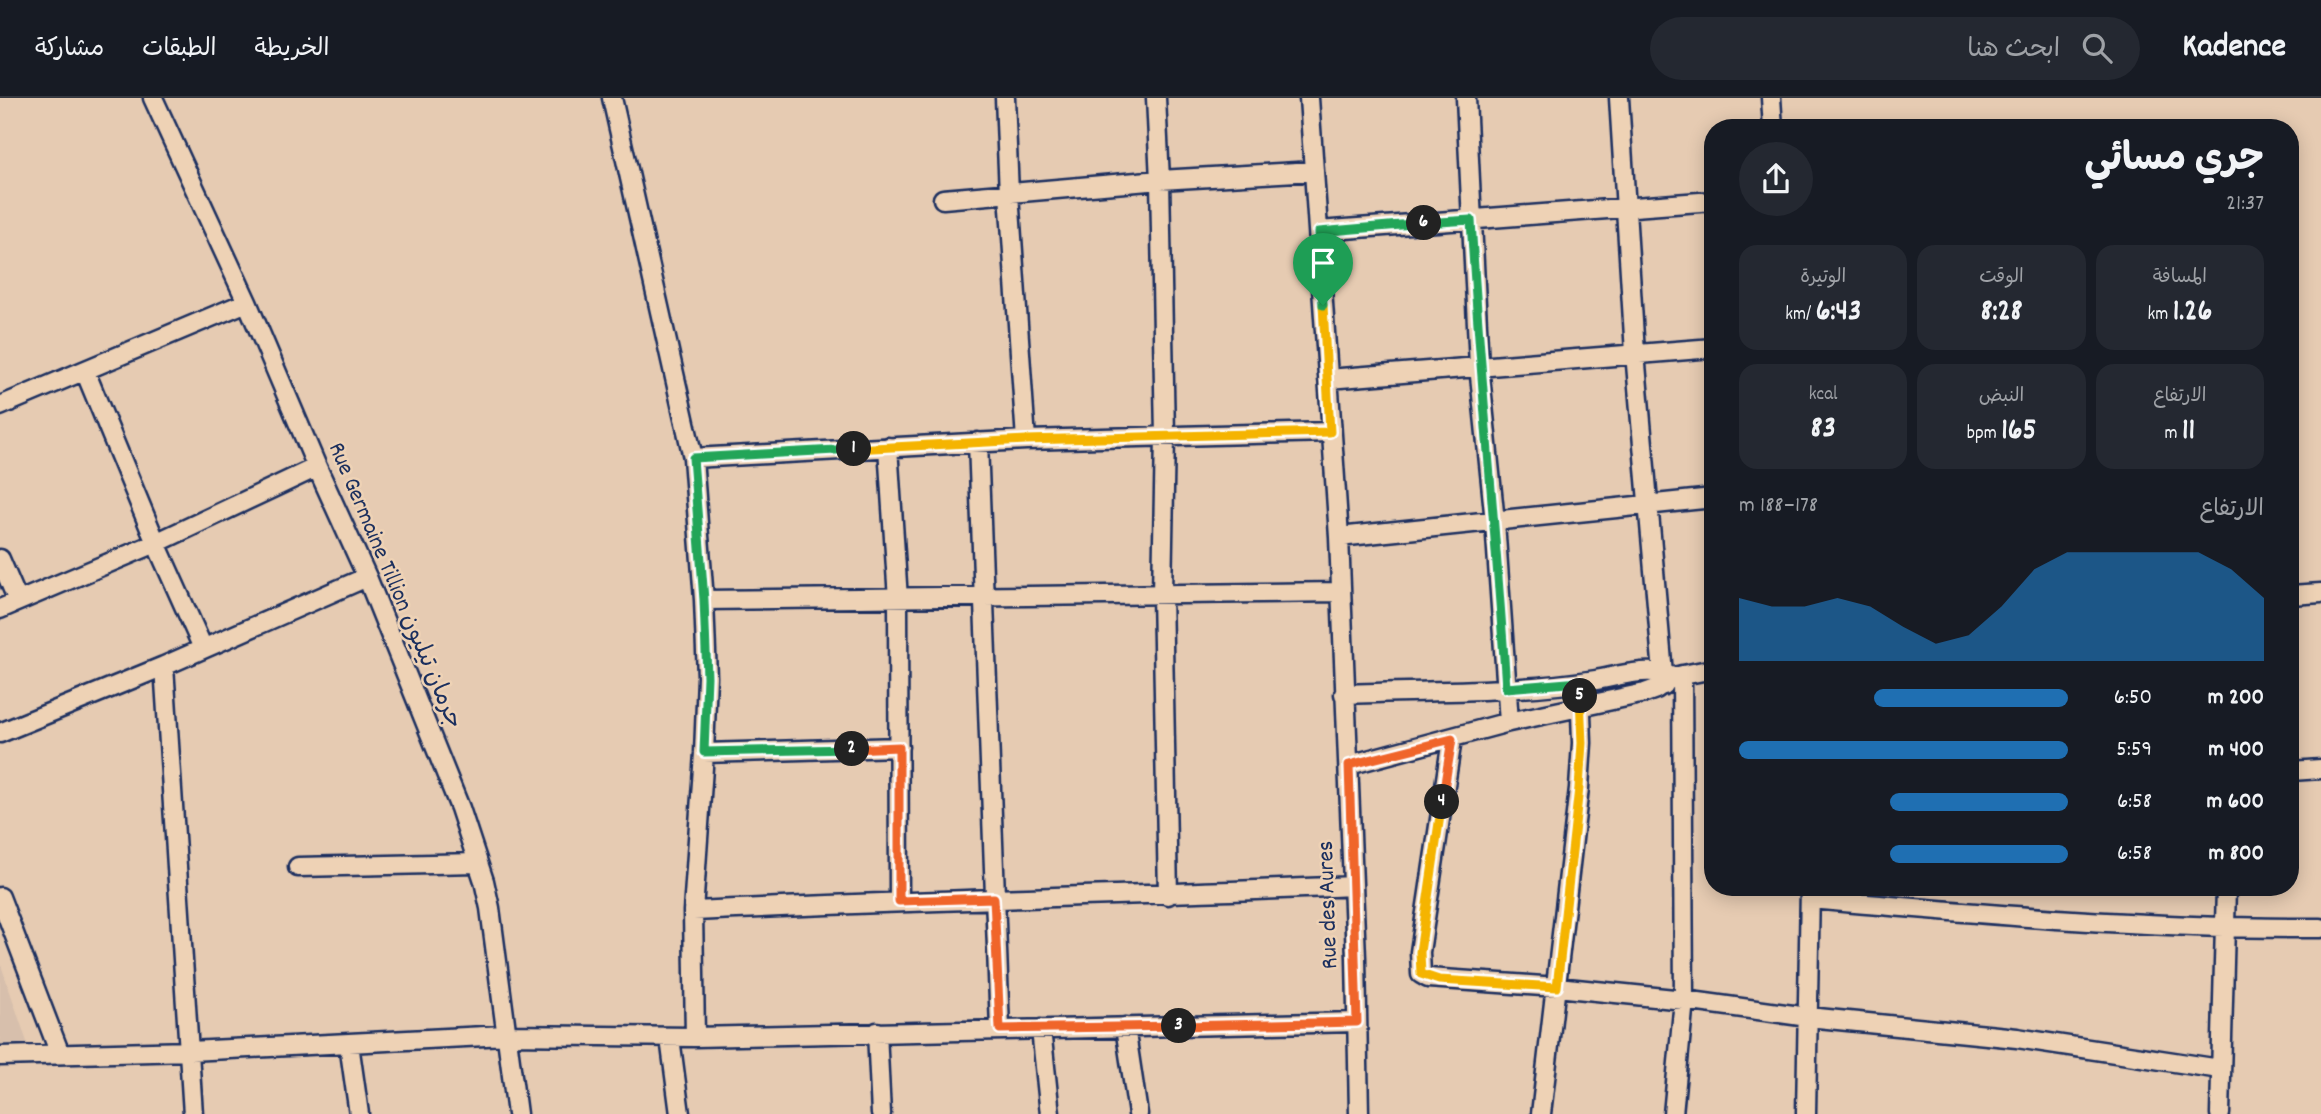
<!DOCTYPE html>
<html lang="ar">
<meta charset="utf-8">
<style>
body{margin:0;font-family:Dekko,"Playpen Sans Arabic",sans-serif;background:#242831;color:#f1f3f6;direction:rtl;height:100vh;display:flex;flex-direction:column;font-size:26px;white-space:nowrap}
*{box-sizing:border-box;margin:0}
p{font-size:23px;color:#9ea1a6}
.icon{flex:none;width:38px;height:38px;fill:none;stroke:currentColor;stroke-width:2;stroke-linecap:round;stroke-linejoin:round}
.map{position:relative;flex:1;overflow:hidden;direction:ltr}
.sheet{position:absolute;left:1704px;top:21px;width:595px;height:777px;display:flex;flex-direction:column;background:#171b24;border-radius:28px;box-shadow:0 4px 18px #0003;direction:rtl}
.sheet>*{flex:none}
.pin{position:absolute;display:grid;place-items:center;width:60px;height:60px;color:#fff;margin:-72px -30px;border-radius:50% 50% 50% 0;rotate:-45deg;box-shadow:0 0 7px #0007}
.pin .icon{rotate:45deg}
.km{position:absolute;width:35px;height:35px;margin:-18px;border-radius:50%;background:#222;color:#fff;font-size:19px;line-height:35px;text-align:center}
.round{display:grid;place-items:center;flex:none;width:74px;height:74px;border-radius:37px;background:#242831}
.summary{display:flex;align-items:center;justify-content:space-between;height:119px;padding:0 35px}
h1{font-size:38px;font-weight:700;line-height:52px}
.stats{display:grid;grid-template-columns:repeat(3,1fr);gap:10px;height:119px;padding:7px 35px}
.stats div{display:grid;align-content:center;border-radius:18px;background:#242831;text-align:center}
.stats b{font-size:30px;font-weight:700}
.stats small{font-size:19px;font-weight:400}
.stats p{font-size:19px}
.chart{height:196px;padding:14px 35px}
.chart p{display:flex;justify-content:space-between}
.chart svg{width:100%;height:126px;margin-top:7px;fill:#1f6fb2;opacity:.7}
ul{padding:0 35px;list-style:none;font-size:23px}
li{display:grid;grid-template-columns:112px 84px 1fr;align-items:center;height:52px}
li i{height:18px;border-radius:9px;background:#1f6fb2}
header{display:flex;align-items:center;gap:42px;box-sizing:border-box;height:98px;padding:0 35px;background:#171b24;border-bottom:2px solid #363941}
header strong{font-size:33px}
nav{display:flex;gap:38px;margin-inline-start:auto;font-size:24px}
.search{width:490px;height:63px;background:#242831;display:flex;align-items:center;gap:18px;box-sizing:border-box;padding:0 24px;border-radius:38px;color:#9ea1a6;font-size:26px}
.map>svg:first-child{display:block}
</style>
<header>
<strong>Kadence</strong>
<div class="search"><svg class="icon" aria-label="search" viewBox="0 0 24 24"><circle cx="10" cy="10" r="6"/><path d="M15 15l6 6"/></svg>ابحث هنا</div>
<nav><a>الخريطة</a><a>الطبقات</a><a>مشاركة</a></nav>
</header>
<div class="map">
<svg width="2321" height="1016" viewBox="0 0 2321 1016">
<rect width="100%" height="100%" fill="#e6cbb2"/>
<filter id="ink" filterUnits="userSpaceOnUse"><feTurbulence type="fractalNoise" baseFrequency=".0143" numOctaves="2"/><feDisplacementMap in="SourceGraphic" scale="14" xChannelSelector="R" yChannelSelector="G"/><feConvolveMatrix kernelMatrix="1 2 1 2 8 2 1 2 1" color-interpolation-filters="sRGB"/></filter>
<g filter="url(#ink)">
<!-- built -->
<path fill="#d7bfac" d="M0,864L28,947L0,948Z"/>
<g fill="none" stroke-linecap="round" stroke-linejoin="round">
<defs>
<path id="minor" d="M153,0L247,204L317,369L367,479L460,710L484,783L490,810L517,1016
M612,0L693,360L704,502L707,579L704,655L693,813L695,939
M1005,0L1009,96L1026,342
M1156,0L1160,82L1165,338L1162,496L1168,797
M1309,0L1339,439L1356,860L1359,1016
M1466,0L1479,268L1495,424L1509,624
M1619,0L1635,255L1664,587
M1771,0L1773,30
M943,101L1160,82L1314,73
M1319,133L1713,103
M85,273L156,445L203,550
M1328,281L1713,250
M0,308L247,204
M978,344L1000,931
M888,349L898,501L899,803
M693,360L1026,342L1330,334
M1339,439L1713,400
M0,461L18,503
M2291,497L2321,495
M704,502L1341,494
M0,511L156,445L317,369
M1344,596C1428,592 1514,595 1596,582C1619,578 1649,568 1670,578
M0,635L164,568
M1452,641L1420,854L1421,876L1428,880L1557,889L1684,902L1808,919L2017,940L2220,971
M704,655L899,649
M1349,667L1509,624L1645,595L1656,591L1673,579L1713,571
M2291,673L2321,671
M298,769L477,765
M0,799L60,956
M1810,801C1980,816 2150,831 2321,830
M693,813C913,802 1132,798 1352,788
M1125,929L1138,1016
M1041,931L1050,1016
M877,934L881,1016
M670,940L680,1016
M349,946L359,1016
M0,958L190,953L505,937L695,939L1357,924
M193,1016L164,568L367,479
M1541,1016L1579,690L1582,645L1580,585
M1673,1016L1684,902L1682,577
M1806,1016L1810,789
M2220,1016L2226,789"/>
</defs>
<!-- minor casing -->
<use href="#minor" stroke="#1b2f5e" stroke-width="23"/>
<!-- minor -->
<use href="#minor" stroke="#eed2b5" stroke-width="18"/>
</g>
</g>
<g fill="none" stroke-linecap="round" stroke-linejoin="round" filter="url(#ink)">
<defs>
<path id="split-1" d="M854,351L1026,342L1330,334L1323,207"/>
<path id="split-2" d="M852,651L704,654L707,579L704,502L693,360L854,351"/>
<path id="split-3" d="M852,651L899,649V803L994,800L1000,931L1179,928"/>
<path id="split-4" d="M1179,928L1357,924L1349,667L1452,641L1442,704"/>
<path id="split-5" d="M1442,704L1420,854L1421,876L1439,882L1557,889L1579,690L1582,645L1580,598"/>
<path id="split-6" d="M1424,125L1471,122C1480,278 1496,434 1506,590L1580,584V598"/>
<path id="split-7" d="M1323,207L1319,134L1424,125"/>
</defs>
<!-- split-1 casing -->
<use href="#split-1" stroke="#fff" stroke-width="14"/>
<!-- split-2 casing -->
<use href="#split-2" stroke="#fff" stroke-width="14"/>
<!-- split-3 casing -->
<use href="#split-3" stroke="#fff" stroke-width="14"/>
<!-- split-4 casing -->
<use href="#split-4" stroke="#fff" stroke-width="14"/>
<!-- split-5 casing -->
<use href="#split-5" stroke="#fff" stroke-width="14"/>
<!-- split-6 casing -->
<use href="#split-6" stroke="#fff" stroke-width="14"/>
<!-- split-7 casing -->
<use href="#split-7" stroke="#fff" stroke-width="14"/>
<!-- split-1 -->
<use href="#split-1" stroke="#f5b400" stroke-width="9"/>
<!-- split-2 -->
<use href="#split-2" stroke="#22a559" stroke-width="9"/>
<!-- split-3 -->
<use href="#split-3" stroke="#f0652b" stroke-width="9"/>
<!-- split-4 -->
<use href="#split-4" stroke="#f0652b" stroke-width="9"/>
<!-- split-5 -->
<use href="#split-5" stroke="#f5b400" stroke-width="9"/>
<!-- split-6 -->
<use href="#split-6" stroke="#22a559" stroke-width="9"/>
<!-- split-7 -->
<use href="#split-7" stroke="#22a559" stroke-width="9"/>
</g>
<g text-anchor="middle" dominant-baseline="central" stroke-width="5" stroke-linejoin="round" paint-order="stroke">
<!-- street labels -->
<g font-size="24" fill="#1b2f5e" stroke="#eed2b5">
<text transform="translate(394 488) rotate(67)">Rue Germaine Tillion جرمان تيليون</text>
<text transform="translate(1329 807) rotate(-92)">Rue des Aures</text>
</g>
</g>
</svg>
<div class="pin" style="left:1323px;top:207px;background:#1e9e55"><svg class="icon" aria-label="arrive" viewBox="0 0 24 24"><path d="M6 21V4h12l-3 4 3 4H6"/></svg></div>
<b class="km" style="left:854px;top:351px">1</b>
<b class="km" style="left:852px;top:651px">2</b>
<b class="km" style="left:1179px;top:928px">3</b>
<b class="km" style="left:1442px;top:704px">4</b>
<b class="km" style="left:1580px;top:598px">5</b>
<b class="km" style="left:1424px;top:125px">6</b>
<section class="sheet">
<div class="summary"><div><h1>جري مسائي</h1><p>21:37</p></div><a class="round"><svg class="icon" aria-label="share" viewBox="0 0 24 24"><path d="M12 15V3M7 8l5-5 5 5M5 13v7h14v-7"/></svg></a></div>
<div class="stats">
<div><p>المسافة</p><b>1.26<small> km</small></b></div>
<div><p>الوقت</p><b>8:28</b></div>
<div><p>الوتيرة</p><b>6:43<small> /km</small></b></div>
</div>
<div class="stats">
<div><p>الارتفاع</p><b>11<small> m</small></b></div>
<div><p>النبض</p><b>165<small> bpm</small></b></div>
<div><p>kcal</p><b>83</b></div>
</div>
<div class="chart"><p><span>الارتفاع</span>178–188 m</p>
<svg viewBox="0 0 160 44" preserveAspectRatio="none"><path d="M0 44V22L10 25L20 25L30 22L40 25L50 32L60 38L70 35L80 25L90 12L100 6L110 6L120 6L130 6L140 6L150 12L160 22V44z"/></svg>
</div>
<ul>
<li><b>200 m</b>6:50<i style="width:59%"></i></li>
<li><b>400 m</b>5:59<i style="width:100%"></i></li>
<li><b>600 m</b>6:58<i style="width:54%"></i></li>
<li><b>800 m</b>6:58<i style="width:54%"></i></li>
</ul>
</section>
</div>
